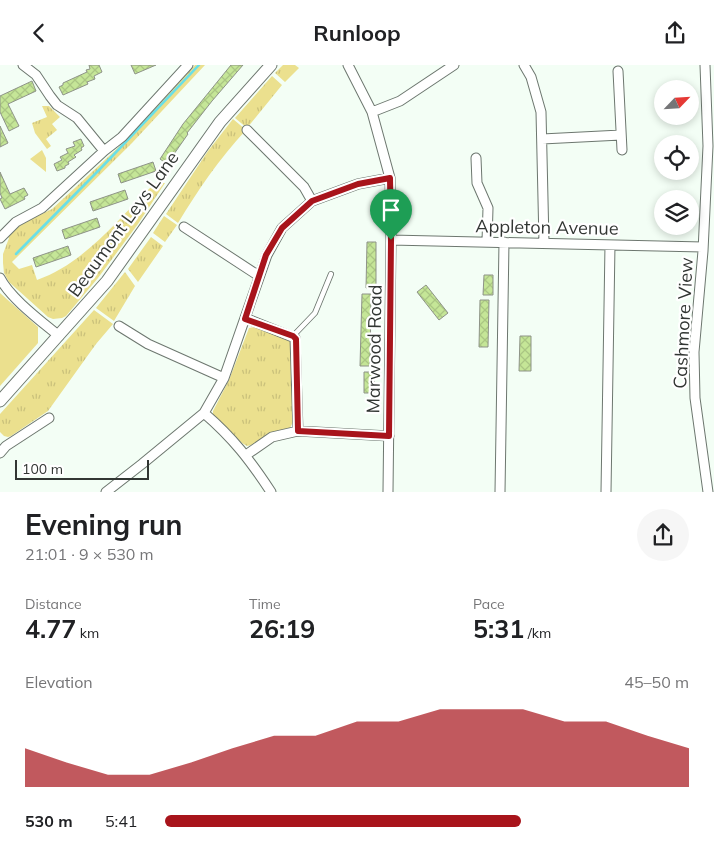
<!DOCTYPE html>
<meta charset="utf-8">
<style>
body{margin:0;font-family:Mulish,sans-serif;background:#f6f6f6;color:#202124;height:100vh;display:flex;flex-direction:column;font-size:19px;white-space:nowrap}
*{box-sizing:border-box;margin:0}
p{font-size:16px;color:#757577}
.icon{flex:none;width:28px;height:28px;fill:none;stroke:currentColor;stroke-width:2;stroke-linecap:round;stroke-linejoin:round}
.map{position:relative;height:427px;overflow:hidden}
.panel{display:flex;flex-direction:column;background:#fff;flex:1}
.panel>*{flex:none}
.needle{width:32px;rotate:65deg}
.fabs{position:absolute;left:654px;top:15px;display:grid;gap:10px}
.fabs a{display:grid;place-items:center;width:45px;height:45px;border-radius:50%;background:#fff;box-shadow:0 2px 8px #0003;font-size:25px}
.scale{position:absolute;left:15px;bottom:12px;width:134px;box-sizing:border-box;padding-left:5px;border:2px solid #323633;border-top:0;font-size:14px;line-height:18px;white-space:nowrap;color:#323633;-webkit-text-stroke:4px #fff;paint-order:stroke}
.pin{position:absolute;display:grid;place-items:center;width:42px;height:42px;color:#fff;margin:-51px -21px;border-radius:50% 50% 50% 0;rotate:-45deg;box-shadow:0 0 5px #0007}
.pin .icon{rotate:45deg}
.round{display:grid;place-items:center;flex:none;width:52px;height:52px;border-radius:26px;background:#f6f6f6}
.summary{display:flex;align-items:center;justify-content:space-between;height:85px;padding:0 25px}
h1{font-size:28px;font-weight:700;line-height:38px}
.metrics{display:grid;grid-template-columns:repeat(3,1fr);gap:8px;height:85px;padding:5px 25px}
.metrics div{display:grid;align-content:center}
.metrics b{font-size:25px;font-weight:700}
.metrics small{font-size:14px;font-weight:400}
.metrics p{font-size:14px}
.chart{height:140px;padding:10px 25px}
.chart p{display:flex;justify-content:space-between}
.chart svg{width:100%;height:90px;margin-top:5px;fill:#a8141b;opacity:.7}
ul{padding:0 25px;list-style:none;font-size:16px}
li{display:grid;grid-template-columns:80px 60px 1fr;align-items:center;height:38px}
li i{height:12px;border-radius:6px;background:#a8141b}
header{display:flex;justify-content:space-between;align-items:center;height:65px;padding:0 25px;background:#fff;font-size:22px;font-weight:700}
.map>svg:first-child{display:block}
</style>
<header><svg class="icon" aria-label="back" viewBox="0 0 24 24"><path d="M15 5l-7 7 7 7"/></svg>Runloop<svg class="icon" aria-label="share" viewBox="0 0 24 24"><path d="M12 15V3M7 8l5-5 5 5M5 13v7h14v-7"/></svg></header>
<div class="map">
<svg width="714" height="427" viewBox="0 0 714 427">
<defs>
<pattern id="grass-tufts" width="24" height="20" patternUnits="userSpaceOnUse" patternTransform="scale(1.25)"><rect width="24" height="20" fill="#ebe08e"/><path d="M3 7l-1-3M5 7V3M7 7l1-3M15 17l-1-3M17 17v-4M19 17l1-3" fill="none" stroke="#cac17b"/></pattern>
<pattern id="building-cross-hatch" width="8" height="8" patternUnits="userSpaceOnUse" patternTransform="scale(1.25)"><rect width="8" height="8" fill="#c5e697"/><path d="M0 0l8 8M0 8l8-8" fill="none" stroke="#aac683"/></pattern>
</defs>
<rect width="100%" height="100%" fill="#f3fef5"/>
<!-- grass -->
<path fill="url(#grass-tufts)" d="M195,0H205L132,78L12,197L19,204L32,200L37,215C85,198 117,155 152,121L157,118H165L138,159L98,213L66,251L62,253L53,254L48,252L9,217L4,208L3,198V189L9,173L7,171L19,160L52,144L76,122L125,76Z
M283,0H295L299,3L285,17L275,8Z
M272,11L282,20L247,63L235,53Z
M42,41H49L60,52L52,59L57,65L46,74L51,81L47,84L35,68L32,58L47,52Z
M233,54L246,65C219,94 198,125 178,158L166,149L208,86Z
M42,85L46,93V107L30,94Z
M164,151L177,160L165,177L153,168Z
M151,172L163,181L138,217L128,204Z
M125,207L135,221L114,256L96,243Z
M94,245L113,259L96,279L48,346L11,371L8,372L4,371L0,367V349Z
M254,262L295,276L294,355L290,363L273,368L255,379L247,381L242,378L213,351V346L229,315L249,263Z"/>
<!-- green -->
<path fill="#ebe08e" d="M0,228L38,262V278L0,321Z"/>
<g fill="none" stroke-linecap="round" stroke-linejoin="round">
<!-- stream -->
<path stroke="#68dfe8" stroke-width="2.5" d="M16,189L100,104L199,0"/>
</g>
<!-- building -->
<path fill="url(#building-cross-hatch)" stroke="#8e9388" d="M89,0H99L102,7L94,11L95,14L87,17L88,19L63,30L59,22L63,20V18L87,7L86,5L90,4Z
M131,0H156L135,9Z
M231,0H243L212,36L187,68L188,69L167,99L160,94L183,59Z
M32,16L36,26L8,39L19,61L9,66L0,47V31Z
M0,61L8,78L0,82Z
M81,74L84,81L81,83L82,85L74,90L76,92L68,97L69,99L65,101V103L57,106L54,99L62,95L60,92L68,88L66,84L75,81L73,77Z
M153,97L156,106L121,118L118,109Z
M0,107L10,129L24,123L28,130L24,132L25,134L5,144L0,134L2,133L0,128Z
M125,125L128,134L93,146L90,137Z
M97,153L100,162L65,174L62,165Z
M367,177H376V223H366Z
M68,181L71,190L36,202L33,193Z
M484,210H493V230H483Z
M426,220L448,248L439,255L417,227Z
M362,229H371L370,301H360Z
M480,235H489L488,282H479Z
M520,271H531V306H519Z
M364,307H374V328H364Z"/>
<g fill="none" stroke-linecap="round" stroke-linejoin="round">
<defs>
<path id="service" d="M293,271L315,248L331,209"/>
<path id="minor" d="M23,0L36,10L50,31L57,40L77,53L104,86
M348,0L372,47L390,113L391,175L388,427
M524,0L531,12L541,47L544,178
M705,0L708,81L703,186L694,287L695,333L708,427
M618,6L622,85
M372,47L400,36L454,0
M247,65L304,122L312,136
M542,74L621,70
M476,93L477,118L488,143L487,177
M184,162L259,211
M0,173L16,157L42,143L104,86L122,72L188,0
M391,175L703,182
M0,213C10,233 41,256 59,271
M245,253L295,273L298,366
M119,261L148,279L224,313
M204,348C233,373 250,395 271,427
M0,388L6,381L49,353
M246,390L272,372L298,366L389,371
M106,427L142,399L204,348L224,313L267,190L282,163L312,136L358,119L390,113
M500,427L504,177
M606,427L610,180"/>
<path id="tertiary" d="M0,336L107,216L220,57L271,0"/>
</defs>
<!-- service casing -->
<use href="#service" stroke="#6d776f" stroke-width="6"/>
<!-- minor casing -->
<use href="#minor" stroke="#6d776f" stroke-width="11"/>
<!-- tertiary casing -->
<use href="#tertiary" stroke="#6d776f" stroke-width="13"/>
<!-- service -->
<use href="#service" stroke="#fff" stroke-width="4.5"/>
<!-- minor -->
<use href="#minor" stroke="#fff" stroke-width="9"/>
<!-- tertiary -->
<use href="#tertiary" stroke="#fff" stroke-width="11"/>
</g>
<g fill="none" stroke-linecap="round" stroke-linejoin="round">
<defs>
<path id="route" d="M390,113L391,175L389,371L298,366L296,274L293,271L245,254L266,190L282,163L312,136L358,119Z"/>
</defs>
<!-- route casing -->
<use href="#route" stroke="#fff" stroke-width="10"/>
<!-- route -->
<use href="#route" stroke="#a8141b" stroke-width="6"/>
</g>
<g text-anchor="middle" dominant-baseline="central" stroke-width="4.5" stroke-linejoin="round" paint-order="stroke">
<!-- street labels -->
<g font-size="18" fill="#323633" stroke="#fff">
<text transform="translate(123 159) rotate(-54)">Beaumont Leys Lane</text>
<text transform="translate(547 162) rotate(1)">Appleton Avenue</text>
<text transform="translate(683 258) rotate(-87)">Cashmore View</text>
<text transform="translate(374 284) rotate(-89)">Marwood Road</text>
</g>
</g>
</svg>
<div class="fabs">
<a><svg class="needle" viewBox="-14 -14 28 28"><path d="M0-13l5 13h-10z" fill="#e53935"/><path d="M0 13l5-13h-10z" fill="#757577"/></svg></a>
<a><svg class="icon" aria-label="locate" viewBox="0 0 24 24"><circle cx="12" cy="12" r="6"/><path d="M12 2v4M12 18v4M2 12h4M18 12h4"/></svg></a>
<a><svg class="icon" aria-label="layers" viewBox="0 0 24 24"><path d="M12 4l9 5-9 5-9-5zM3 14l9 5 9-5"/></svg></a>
</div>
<div class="scale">100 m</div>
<div class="pin" style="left:391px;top:175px;background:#1e9e55"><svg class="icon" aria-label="arrive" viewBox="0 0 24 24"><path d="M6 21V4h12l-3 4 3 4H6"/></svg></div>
</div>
<section class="panel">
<div class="summary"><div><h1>Evening run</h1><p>21:01 · 9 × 530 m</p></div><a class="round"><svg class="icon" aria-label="share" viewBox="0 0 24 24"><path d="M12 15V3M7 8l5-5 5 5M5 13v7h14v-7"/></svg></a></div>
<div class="metrics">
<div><p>Distance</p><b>4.77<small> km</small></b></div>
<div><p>Time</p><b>26:19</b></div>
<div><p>Pace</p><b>5:31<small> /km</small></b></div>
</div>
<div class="chart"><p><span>Elevation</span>45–50 m</p>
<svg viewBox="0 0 160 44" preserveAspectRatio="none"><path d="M0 44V25L10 32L20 38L30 38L40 32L50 25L60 19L70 19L80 12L90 12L100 6L110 6L120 6L130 12L140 12L150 19L160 25V44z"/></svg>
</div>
<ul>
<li><b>530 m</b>5:41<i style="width:68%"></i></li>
</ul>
</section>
